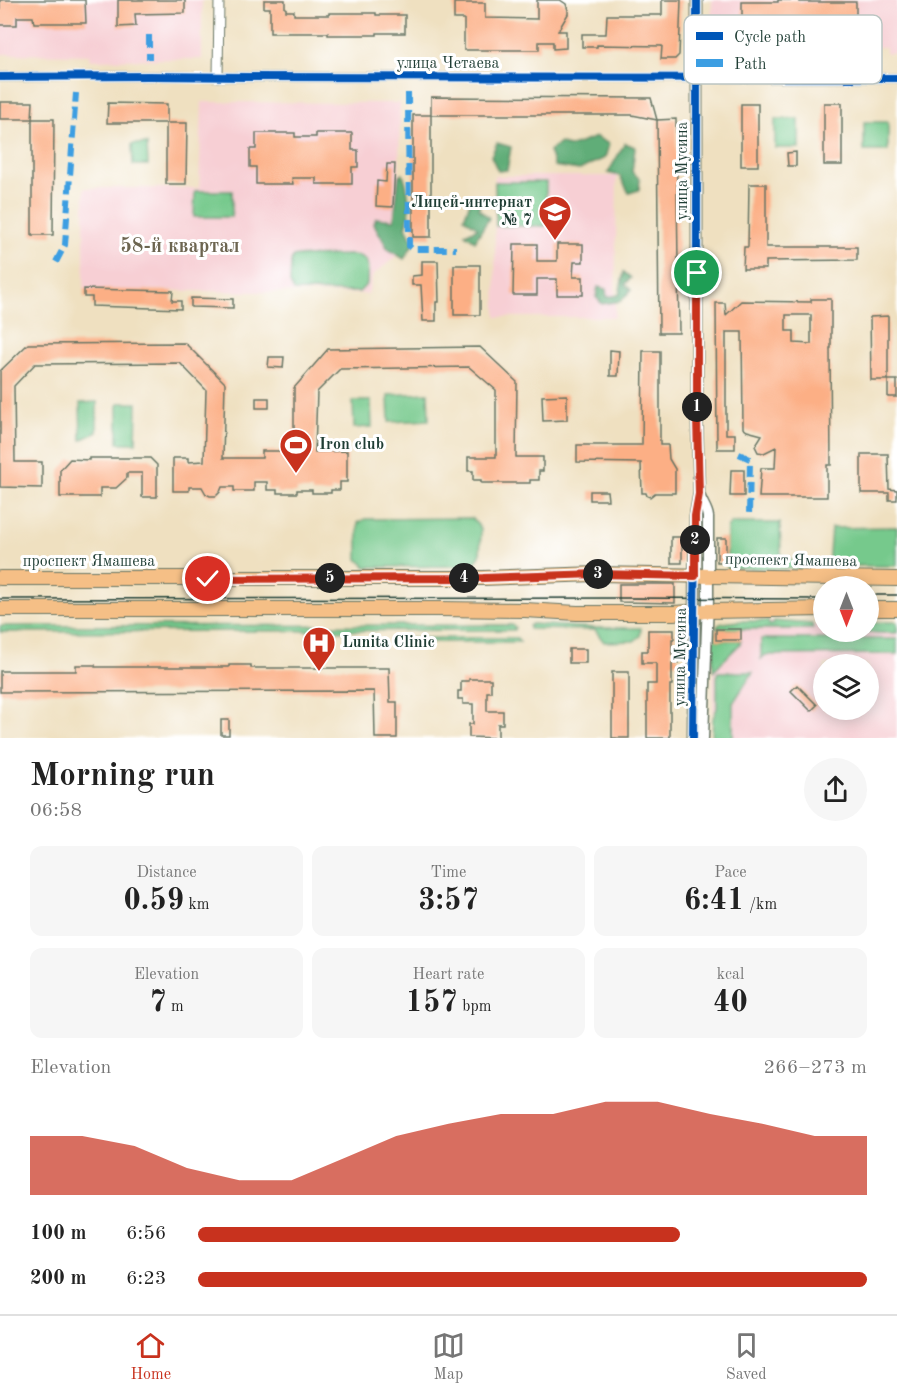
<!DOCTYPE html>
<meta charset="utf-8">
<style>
body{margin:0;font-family:"Old Standard TT",serif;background:#f6f6f6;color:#222;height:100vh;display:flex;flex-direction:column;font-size:22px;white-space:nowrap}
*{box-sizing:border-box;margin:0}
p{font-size:20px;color:#767676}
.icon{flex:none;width:33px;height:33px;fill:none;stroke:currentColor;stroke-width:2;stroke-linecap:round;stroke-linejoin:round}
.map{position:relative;height:738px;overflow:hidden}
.panel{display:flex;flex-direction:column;background:#fff;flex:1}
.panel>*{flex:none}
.needle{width:39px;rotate:180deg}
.tools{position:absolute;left:813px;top:576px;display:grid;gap:12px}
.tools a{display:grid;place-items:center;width:66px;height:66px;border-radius:50%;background:#fff;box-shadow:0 3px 15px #0003;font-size:30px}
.pin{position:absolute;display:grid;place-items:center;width:51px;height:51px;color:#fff;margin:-26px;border:3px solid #fff;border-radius:50%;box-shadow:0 2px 6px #0007}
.km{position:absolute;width:30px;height:30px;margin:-15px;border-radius:50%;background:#222;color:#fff;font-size:16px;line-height:30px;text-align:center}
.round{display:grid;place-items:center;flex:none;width:63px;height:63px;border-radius:32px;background:#f6f6f6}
.summary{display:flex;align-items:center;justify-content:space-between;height:102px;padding:0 30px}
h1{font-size:33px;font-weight:600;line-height:45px}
.figures{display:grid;grid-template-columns:repeat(3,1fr);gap:9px;height:102px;padding:6px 30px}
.figures div{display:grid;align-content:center;border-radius:12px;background:#f6f6f6;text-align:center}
.figures b{font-size:30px;font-weight:600}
.figures small{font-size:16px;font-weight:400}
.figures p{font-size:16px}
.chart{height:168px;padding:12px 30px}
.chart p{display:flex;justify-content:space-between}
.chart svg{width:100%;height:108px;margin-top:6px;fill:#c8321e;opacity:.7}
ul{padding:0 30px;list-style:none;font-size:20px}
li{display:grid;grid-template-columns:96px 72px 1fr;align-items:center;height:45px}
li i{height:15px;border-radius:8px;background:#c8321e}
.tabs{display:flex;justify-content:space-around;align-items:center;height:84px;border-top:2px solid #e0e0e0;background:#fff;font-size:16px;color:#767676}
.tabs a{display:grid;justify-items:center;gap:3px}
.tabs .current{color:#c8321e}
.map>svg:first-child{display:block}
</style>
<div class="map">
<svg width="897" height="738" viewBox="0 0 897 738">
<rect width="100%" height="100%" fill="#fff"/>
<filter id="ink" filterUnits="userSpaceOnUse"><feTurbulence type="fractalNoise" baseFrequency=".0167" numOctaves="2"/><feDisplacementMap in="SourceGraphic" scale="12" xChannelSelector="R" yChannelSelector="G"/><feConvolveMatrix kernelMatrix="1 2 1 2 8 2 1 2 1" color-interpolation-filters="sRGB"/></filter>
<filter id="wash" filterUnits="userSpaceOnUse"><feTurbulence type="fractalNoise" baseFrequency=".008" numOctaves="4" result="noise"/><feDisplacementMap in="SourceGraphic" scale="24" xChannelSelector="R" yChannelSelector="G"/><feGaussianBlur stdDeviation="1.35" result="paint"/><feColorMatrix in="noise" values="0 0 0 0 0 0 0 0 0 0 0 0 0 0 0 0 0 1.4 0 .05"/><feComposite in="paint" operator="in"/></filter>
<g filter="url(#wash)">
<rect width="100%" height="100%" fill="#efe0c0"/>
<!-- built -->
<path fill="#f7cfd4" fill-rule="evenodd" d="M0,0H202V59L90,60L89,55L0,54Z
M712,0H897V53H885V47H863V53H799V45H779V52H751L752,33L711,32Z
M202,102L400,103L398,255L373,275L368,294L84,289V188H199Z
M494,176H617L615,317H496Z
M739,622H775L802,625H823L824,632H868L897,623V738H713L714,638L719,626ZM824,664H868V710H824Z"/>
<!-- green -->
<path fill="#76c98c" stroke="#4a8360" stroke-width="1.5" d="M775,119H799V148H775Z
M864,122H888V151H864Z
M132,144H147L148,165H133Z
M495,182H546V226H496Z
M195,191H232V217H194Z
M353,255C373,257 367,269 367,284L359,292L294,291L290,283L291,262L293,257L299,256Z
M428,393L429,420L389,422L388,395Z
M353,401H371L372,427L354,428Z
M97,402V432L81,440L80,403Z
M118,403H137L136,443H118Z
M472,518L481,529L480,556L472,566L366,567L358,559V523L365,519Z
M731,523H780L781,555L810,569L727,568V528Z
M897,527V566H828L831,528Z
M739,621H768L769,625L774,624V621L812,624L813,629H717V640H741L740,644L713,671V638L718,625L723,623Z
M886,622H897V633H864V632H868L869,623Z
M532,624L596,628H641L640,636L634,641L604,642L595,630L529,629V626Z
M512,625L515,627L514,630L0,632V626Z
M407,638H517L520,642H404Z
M761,639H897V654L765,655L761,659Z
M718,672H753L733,703V738H712L713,718L717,708V677Z"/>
<!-- forest -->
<path fill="#60ad78" stroke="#407556" stroke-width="1.5" d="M596,137L609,144L605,158L579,170L554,166L549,151L560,143L569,147Z
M497,143L511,147L507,170L498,171L491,156Z
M625,143L635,147L632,172L640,179L639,190L629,193L620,176L608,173Z
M403,174C409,191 412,209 406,227L414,243L404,259L388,249L374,224L376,218L394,220L399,175Z
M472,197L480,200L479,209L489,218L475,241L465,234L478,228L464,218Z
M624,272L631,278L625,284L631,290L621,301L602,304L596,297L598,287L606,289L607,297L619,295Z"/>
<g id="blocks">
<!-- building -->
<path fill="#fcaf85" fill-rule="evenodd" d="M0,0H85L86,23H34L33,17H17V25H0Z
M118,0H185V13L135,14L136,26L118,27Z
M264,0H285V8H286V11H294V15H329V13H376V15H405V33H377V35H328V33H270V8H264Z
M537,0H560L566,4L568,10V14L558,31H566V48L553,49V42H539V50H464V19H454V3H485V18L537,19Z
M662,0H681L679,55L675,59H661L662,46L597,45V47H582V34H606L607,15H662Z
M778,0H799V2H856V21H742V2H778Z
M431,97L651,98L657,120L632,115H431Z
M0,102H33L32,119H0Z
M108,103L167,104V123H187L186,184H166V123H107Z
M824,103H842V165H824Z
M741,104H758V166H741Z
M413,115H431V237H413Z
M32,119H54L53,235H32Z
M676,119L679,333H659L657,120Z
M256,133H295V137H316V133H352V150H358V167H352V184H316V178H292L293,184H256V167H250V149H256Z
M796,152V166H788L787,153Z
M387,164H395L393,207L376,206L377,181L386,182Z
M749,184H766V247H857V260L766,261V269H743L744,247H748Z
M514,244H537V261H557V244H583V262H574L573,277H583V295H557V279H537V295H513Z
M422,261H438L439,302H436V321H423L421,285H412V276L422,275Z
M454,265H480V315H454Z
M84,289L173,291L172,301H181V309L92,306V297H84Z
M191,298L233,299V308L191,307Z
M811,299H831V348H830L831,465H827V497H759L761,468H775L776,447L764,453L758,452L755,446L762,435L747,431L743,428L742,332H726V434H735V449H717L716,303H725L726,315L741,301L811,302ZM786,315H811V344L794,343V331H786Z
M888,316V380H871L870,317Z
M185,343L225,383L223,458H262V451H294V388L328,349L480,347L517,382L516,457H543V471H539V480H530V483H481V480H473V471H468V457H496V390L469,367L340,369L317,392L315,452L347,451V482H340V490H331V493H312V490H297V493H277V490H267V482H254V491H234V487H222L220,492L216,496H210L206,494L202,487H189V491H173V458H188V462L204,461L206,390L180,363L35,364L14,386L15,462H42V488L0,487V371L28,344Z
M610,350L619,351L618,376H610Z
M643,351H660V445H668L669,459L675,469V493H655L650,497L647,496L646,493H642L641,463L577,462V445H642Z
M269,357H284L283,368L268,367Z
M888,380H897V397H888Z
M567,395V420L543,421L542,396Z
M256,398H269V408H256Z
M861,454H888L889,489L897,490V500H889V493H861Z
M89,458H150L157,465V497H142V473H127V478L116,488H100V497H60V470L70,459L89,460Z
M731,470H744V496H730Z
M590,491H607L608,500H590Z
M671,537H682V563H671Z
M717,538H726V562H717Z
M619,584H675V603L619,602Z
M716,629H741V640H716Z
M648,630H674V639H672V655H678V663H672V685H670V738H647V684H656V663H642V651H648Z
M569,649H586V663H569Z
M76,665H95V667H229V665H251V668H389L390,702H397V738H375L374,691L0,692V671H76Z
M612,672H629V738H612Z
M469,679H491V692H487V711H503V724H498V738L469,737V724H473V704H463V699H458V691H461V681H469Z
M797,685L817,705L811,711L791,691Z
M221,720H229V735H221Z"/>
</g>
</g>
<g filter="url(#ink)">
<use href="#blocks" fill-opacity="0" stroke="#687665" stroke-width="1.5"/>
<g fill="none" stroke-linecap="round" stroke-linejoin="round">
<defs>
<path id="minor" d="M0,77L149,76L248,77L897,78
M218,77L219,0"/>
<path id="tertiary" d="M699,494C701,503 707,508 708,517V599L703,738
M693,738L695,516L699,493L697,419V0"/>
<path id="primary" d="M0,578H483L597,574L897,579
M0,609H440L525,610L577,613H673L707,611L824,609
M868,609H897"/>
</defs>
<!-- minor casing -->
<use href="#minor" stroke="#687665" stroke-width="11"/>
<!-- tertiary casing -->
<use href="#tertiary" stroke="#687665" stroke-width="13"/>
<!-- primary casing -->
<use href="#primary" stroke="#687665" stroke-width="16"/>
<!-- minor -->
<use href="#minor" stroke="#fff" stroke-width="9"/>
<!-- tertiary -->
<use href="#tertiary" stroke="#fff" stroke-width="10"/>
<!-- primary -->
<use href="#primary" stroke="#f5bf86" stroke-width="14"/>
<!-- tram -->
<path stroke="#1f3d34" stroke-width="1.5" d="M868,595H897
M0,599L629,598L824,599"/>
<!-- quiet -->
<path stroke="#3c9ee2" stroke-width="6" stroke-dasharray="12 6" stroke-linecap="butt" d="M149,35V59
M408,93L409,246L412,249H456
M56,262L65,245L76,93
M739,454L750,459L749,517"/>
<defs>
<path id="cycleway" d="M0,77L149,76L248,77L897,78
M693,738L695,516L699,493L697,419V0"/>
</defs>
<!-- cycleway casing -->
<use href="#cycleway" stroke="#fff" stroke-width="11"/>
<!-- cycleway -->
<use href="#cycleway" stroke="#0057b8" stroke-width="8"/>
</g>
</g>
<g fill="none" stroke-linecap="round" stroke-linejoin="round" filter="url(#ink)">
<defs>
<path id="route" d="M208,579L483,578L597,574L695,576V516L699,494L697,419V273"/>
</defs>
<!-- route casing -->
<use href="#route" stroke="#fff" stroke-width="12"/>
<!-- route -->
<use href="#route" stroke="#c8321e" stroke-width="8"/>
</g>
<!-- icons -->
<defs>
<symbol id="school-pin" viewBox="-11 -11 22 30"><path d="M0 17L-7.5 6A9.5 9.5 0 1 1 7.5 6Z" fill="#c8321e" stroke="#fff"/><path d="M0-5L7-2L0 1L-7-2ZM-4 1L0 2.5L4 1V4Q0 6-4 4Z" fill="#fff"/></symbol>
<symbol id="stadium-pin" viewBox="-11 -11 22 30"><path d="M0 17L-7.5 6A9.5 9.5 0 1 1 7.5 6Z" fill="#c8321e" stroke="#fff"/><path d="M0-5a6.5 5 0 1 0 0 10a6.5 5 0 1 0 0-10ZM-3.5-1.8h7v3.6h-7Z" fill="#fff"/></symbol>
<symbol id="hospital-pin" viewBox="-11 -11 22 30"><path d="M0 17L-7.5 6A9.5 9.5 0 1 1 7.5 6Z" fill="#c8321e" stroke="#fff"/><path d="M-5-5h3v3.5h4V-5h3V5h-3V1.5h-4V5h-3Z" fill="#fff"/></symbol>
</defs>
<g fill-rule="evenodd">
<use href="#school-pin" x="536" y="193" width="38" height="52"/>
<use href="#stadium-pin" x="277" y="426" width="38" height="52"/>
<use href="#hospital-pin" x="300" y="624" width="38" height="52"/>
</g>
<g text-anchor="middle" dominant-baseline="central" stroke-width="6" stroke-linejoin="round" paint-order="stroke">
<!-- street labels -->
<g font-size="16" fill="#1f3d34" stroke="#fff">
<text x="448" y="64">улица Четаева</text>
<text transform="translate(683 171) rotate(-90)">улица Мусина</text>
<text transform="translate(791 561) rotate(1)">проспект Ямашева</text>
<text x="89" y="562">проспект Ямашева</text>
<text transform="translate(681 657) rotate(-89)">улица Мусина</text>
</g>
<!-- poi labels -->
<g font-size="16" font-weight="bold" fill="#1f3d34" stroke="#fff" text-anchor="start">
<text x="532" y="203" text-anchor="end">Лицей-интернат<tspan x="532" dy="18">№ 7</tspan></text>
<text x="319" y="445">Iron club</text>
<text x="342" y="643">Lunita Clinic</text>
</g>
<!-- quarter labels -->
<g font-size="20" font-weight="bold" fill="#6c6550" stroke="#fff">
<text x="180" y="247">58-й квартал</text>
</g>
</g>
<!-- legend -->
<rect x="684" y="15" width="198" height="69" rx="9" fill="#fff" stroke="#bcc5c2" stroke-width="1.5"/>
<rect x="696" y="32" width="27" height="8" fill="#0057b8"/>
<rect x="696" y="59" width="27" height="8" fill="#3c9ee2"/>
<g font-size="16" fill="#1f3d34">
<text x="734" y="42">Cycle path</text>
<text x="734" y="69">Path</text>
</g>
</svg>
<div class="tools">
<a><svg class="needle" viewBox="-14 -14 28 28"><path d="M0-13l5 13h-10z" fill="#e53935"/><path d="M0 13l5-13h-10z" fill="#767676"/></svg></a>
<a><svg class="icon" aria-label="layers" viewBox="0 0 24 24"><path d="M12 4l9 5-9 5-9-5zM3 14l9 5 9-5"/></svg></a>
</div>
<div class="pin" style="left:697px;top:273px;background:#1e9e55"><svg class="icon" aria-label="arrive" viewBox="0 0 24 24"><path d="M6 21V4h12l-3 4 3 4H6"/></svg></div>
<div class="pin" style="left:208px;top:579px;background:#d93025"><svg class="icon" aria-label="check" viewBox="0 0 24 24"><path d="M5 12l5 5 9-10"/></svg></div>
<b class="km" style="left:697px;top:407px">1</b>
<b class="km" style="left:695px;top:540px">2</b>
<b class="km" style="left:598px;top:574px">3</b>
<b class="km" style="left:464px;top:578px">4</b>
<b class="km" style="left:330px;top:578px">5</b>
</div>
<section class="panel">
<div class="summary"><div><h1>Morning run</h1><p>06:58</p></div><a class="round"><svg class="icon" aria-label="share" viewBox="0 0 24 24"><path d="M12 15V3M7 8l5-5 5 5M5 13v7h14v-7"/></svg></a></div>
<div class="figures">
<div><p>Distance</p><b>0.59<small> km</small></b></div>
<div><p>Time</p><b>3:57</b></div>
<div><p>Pace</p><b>6:41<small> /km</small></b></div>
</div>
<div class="figures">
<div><p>Elevation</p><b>7<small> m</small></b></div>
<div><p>Heart rate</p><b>157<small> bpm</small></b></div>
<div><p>kcal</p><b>40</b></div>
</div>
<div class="chart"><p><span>Elevation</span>266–273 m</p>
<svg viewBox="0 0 160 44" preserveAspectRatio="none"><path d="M0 44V20L10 20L20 24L30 33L40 38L50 38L60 29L70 20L80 15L90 11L100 11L110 6L120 6L130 11L140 15L150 20L160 20V44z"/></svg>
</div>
<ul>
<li><b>100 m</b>6:56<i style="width:72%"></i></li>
<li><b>200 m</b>6:23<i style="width:100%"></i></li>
</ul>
</section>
<nav class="tabs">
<a class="current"><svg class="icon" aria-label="home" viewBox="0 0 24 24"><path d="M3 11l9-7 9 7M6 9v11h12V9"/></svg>Home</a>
<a><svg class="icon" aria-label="map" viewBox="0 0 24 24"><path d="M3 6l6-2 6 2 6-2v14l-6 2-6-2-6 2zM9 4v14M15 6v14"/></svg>Map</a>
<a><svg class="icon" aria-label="saved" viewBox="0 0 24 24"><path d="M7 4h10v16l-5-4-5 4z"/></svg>Saved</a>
</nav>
